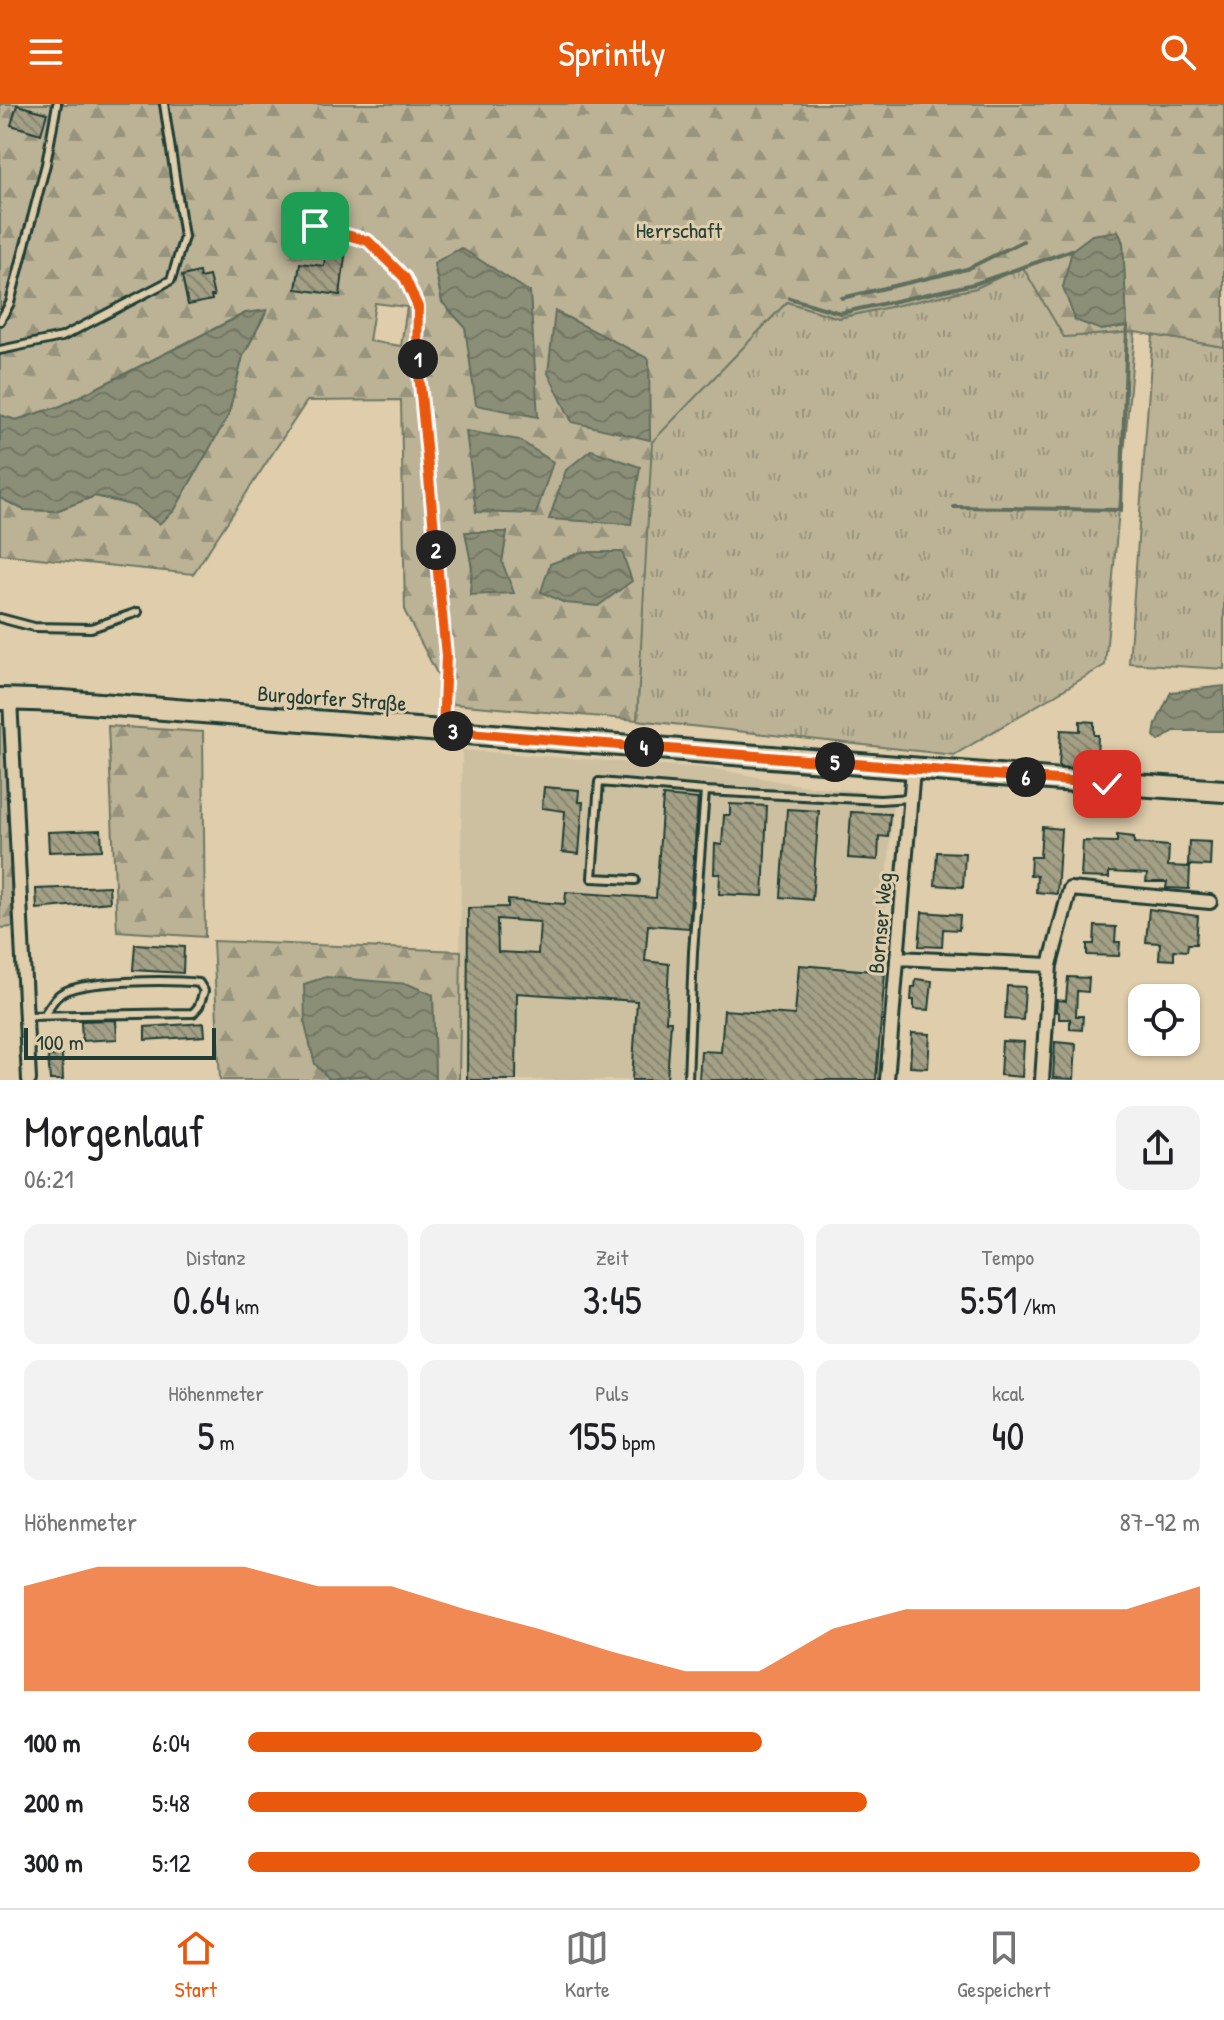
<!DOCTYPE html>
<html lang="de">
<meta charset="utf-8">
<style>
body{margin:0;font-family:"Patrick Hand",sans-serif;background:#f2f2f2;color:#202124;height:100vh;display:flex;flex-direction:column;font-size:30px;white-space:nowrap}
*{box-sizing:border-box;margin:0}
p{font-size:26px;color:#757577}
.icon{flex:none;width:44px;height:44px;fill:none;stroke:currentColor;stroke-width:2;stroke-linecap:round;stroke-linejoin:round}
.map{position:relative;height:976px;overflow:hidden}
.sheet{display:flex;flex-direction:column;background:#fff;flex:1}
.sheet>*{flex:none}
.fabs{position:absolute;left:1128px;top:880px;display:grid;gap:16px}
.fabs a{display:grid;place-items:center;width:72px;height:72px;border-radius:16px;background:#fff;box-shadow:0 2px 6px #0004;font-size:40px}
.scale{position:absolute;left:24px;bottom:20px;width:192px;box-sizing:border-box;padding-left:8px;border:4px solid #1f3d34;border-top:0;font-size:22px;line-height:28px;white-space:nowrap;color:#1f3d34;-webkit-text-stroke:6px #dfcdab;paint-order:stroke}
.pin{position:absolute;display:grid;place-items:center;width:68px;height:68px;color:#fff;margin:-34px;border-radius:16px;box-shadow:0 4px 12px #0006}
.km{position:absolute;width:40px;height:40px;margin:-20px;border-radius:50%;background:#222;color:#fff;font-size:22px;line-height:40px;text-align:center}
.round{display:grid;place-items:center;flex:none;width:84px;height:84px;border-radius:16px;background:#f2f2f2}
.summary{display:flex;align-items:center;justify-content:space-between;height:136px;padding:0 24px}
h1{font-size:44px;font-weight:600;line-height:60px}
.figures{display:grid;grid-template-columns:repeat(3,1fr);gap:12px;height:136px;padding:8px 24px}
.figures div{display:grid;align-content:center;border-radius:16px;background:#f2f2f2;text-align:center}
.figures b{font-size:40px;font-weight:600}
.figures small{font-size:22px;font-weight:400}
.figures p{font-size:22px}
.chart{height:224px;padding:16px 24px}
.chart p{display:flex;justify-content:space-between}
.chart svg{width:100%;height:144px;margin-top:8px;fill:#ea580c;opacity:.7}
ul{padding:0 24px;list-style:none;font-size:26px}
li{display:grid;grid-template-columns:128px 96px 1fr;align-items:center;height:60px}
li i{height:20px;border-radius:10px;background:#ea580c}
header{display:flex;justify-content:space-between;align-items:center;height:104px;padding:0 24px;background:#ea580c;color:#fff;font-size:36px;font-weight:600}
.tab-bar{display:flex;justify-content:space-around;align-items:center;height:112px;border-top:2px solid #e0e0e0;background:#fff;font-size:22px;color:#757577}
.tab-bar a{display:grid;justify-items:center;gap:4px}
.tab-bar .on{color:#ea580c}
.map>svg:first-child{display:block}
</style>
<header><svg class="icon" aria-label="menu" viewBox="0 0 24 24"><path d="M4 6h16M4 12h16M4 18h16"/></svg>Sprintly<svg class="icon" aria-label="search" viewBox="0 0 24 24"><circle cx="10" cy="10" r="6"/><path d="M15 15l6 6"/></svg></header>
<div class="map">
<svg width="1224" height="976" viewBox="0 0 1224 976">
<defs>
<pattern id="grass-tufts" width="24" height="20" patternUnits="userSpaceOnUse" patternTransform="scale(2)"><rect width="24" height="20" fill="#bcb396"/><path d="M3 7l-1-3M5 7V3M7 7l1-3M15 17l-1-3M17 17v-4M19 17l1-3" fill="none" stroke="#98937b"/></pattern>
<pattern id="forest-firs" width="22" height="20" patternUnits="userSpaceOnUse" patternTransform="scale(2)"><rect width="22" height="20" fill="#bcb396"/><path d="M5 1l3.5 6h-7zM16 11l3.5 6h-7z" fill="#98937b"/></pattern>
<pattern id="water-waves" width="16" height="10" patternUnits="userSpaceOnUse" patternTransform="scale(2)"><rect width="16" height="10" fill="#8c8f78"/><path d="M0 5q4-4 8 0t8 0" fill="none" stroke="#727663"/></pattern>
<pattern id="building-back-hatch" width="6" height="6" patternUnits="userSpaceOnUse" patternTransform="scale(2)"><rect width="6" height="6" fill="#a4a086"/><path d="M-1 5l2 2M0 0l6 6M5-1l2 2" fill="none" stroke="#85846e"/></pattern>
</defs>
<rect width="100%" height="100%" fill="#dfcdab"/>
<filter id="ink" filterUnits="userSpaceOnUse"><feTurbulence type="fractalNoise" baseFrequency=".0125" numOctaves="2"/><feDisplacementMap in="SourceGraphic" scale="16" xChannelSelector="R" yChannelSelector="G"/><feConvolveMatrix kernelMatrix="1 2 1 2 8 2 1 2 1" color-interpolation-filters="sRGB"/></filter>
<g filter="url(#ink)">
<!-- built -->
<path fill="#cdc0a0" d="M462,646L716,665L799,681L884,690L893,699L872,976H459Z"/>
<!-- grass -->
<path fill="url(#grass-tufts)" stroke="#6e7865" stroke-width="2" d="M1023,162L1064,233L1135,228L1105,561L954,651L637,616L651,338L787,198L839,214L976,184Z
M1153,231L1224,243V565L1129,559Z"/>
<!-- forest -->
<path fill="url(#forest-firs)" stroke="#6e7865" stroke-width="2" fill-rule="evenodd" d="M0,0H1224V243L1135,228L1064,233L1022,162L976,184L839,214L787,198L652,338L637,616L453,600L405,508L401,296L307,297L193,470L0,450V394L24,406L56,407L95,392L135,402L228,312L243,252L267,207L245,209L61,302L16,316L0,311ZM1118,127L1123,139L1127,222L1101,226ZM434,160L537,313L470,250L465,223L442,198ZM375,199L407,203L401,242L369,237ZM466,428H507L502,458L470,491L472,464Z
M0,620H5L13,823L0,824Z
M108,622L203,628L205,833L117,827Z
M213,837L461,847L459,976H435L433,891L329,975L367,971L376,976H220Z"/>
<!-- water -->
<path fill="url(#water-waves)" stroke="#606e5d" stroke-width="2" d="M1118,127L1123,139L1127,222L1101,226L1075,216L1063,183L1072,146L1092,131Z
M461,144L530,188L538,313L476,301L465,223L442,198L434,159Z
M267,206L243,252L228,312L174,407L159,420L135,402L95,392L56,407L24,406L0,394V311L16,316L61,302L246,209Z
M555,207L649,255L650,336L572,318L548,269Z
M466,327L519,336L553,358L536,410L476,408Z
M591,346L640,363L631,420L549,415L566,366Z
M465,428H507L502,458L514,489L470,491L472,464Z
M582,448H622L632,477L598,502L565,499L541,488L550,460Z
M1224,582V627H1174L1159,637L1154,632L1156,620L1171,588Z
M326,873L408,880L433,891L435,976H376L367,971L329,975L315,960L305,921L304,880Z"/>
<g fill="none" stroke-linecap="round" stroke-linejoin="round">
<!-- stream -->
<path stroke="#606e5d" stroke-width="4" d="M789,194L840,209L974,180L1072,146
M842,194L967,165L1023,137
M954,403L1121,406L1127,222"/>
</g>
<!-- building -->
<path fill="url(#building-back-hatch)" stroke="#1f3d34" stroke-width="2" fill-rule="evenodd" d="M17,1L47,9L41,30L11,21Z
M327,134L347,137L340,191L296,185L300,159L324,162Z
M199,168L200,174L209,172L214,192H211L212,196L188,201L182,172Z
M1080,617L1094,618V631H1098L1097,656L1088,655V665L1059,663L1061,626L1080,627Z
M544,683L579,686L578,698H583L579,750L562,748L565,707L542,704Z
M663,692L698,695L689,824L648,821L645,857L669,860L666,917H671L667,976H632L637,897L517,889L516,976H467L468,804L508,803V796L565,800L566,788L656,794ZM497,815L540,818L538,850L498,848Z
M730,700L767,702L763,792L719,790L720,770H714L715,740L722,741L724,711H730Z
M787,705L819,707L812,796L781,793Z
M851,708L890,710L888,733L879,732L878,756L848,754Z
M1042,723L1061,725L1057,790L1036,788L1037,772L1030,771L1031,753H1040Z
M101,726L102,746L49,748L48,728Z
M1117,731L1134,733V739L1169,742L1168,762L1190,763L1189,785L1166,784L1167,778H1146L1147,770L1109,768V774L1081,773L1083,737L1117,738Z
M1189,737L1211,738L1210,762L1188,761Z
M937,748L965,749L963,783L935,781Z
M109,782L110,798L37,805L36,785Z
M1149,805L1198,812L1196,840H1188L1187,847L1174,846V856L1159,855L1160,839L1146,838Z
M922,808L960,811L959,826L943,825L942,843L919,842Z
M1095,822L1116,823L1115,838H1120L1119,852L1087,851V840H1094Z
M135,840L184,843L183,869L133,866Z
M799,861L885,868L876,976H699L701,947L721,948L724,906L795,911Z
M1068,873L1089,874L1088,888L1077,887L1076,912H1083L1082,926L1070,925V915H1059V908L1056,907L1057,896L1066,897Z
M916,875L932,877L929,906L914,905V896H911L912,883H915Z
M1007,882L1025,883L1023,916L1005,915Z
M116,916L117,935L82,937L81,917Z
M204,919L205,932L145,936V923Z
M912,929L930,930L928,964L910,963Z
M1002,937L1024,938L1022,973L1000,971Z
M1055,938L1076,940L1074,975L1053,974Z
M62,951L63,976H50L48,952Z"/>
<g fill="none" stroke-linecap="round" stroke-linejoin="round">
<defs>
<path id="lane" d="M315,122L368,137L405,174L418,203L417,248L446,552L443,623
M0,217L10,199L46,60L57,0
M0,246L62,233L171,176L184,133L164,0
M0,514L34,523L91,524L138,508
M635,776L592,774L599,678L705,687
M25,912L193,909L199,902L204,887L199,879C174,876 77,875 59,891C53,896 48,905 44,911
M688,976L693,848L705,687L880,696L911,694"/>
<path id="street" d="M10,595L29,976
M897,854L1050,861
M887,976L913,665
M1042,976L1050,861L1070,785L1210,798"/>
<path id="primary" d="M0,595L62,597L1062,676L1224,687"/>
</defs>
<!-- lane casing -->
<use href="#lane" stroke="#1f3d34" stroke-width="12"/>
<!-- street casing -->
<use href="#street" stroke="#1f3d34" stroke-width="18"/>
<!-- primary casing -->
<use href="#primary" stroke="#1f3d34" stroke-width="26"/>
<!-- lane -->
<use href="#lane" stroke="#dfcdab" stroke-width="6"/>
<!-- street -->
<use href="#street" stroke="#dfcdab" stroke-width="12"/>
<!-- primary -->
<use href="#primary" stroke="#dfcdab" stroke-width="20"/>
</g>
</g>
<g fill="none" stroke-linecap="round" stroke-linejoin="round" filter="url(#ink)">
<defs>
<path id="route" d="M315,122L368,137L405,174L418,203L417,248L446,552L443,627L1107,680"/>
</defs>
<!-- route casing -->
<use href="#route" stroke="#fff" stroke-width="16"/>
<!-- route -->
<use href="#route" stroke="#ea580c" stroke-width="10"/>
</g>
<g text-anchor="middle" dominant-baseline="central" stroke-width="6" stroke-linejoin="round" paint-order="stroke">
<!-- park labels -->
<g font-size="22" fill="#274339" stroke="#dfcdab">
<text x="679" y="126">Herrschaft</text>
</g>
<!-- street labels -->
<g font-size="22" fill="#1f3d34" stroke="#dfcdab">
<text transform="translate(332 594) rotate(4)">Burgdorfer Straße</text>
<text transform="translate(880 819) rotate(-85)">Bornser Weg</text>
</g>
</g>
</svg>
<div class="fabs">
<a><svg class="icon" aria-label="locate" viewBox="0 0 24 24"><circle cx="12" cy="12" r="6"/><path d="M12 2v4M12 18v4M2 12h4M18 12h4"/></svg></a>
</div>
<div class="scale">100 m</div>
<div class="pin" style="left:315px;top:122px;background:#1e9e55"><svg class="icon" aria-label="arrive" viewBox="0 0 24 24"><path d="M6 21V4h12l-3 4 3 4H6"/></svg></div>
<div class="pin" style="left:1107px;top:680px;background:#d93025"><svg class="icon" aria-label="check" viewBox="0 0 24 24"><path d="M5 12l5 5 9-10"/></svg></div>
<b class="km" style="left:418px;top:255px">1</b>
<b class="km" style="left:436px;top:446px">2</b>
<b class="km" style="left:453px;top:627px">3</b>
<b class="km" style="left:644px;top:643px">4</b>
<b class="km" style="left:835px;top:658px">5</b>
<b class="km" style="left:1026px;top:673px">6</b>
</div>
<section class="sheet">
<div class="summary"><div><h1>Morgenlauf</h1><p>06:21</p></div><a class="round"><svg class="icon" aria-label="share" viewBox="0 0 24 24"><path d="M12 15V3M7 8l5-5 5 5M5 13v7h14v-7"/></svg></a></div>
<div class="figures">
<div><p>Distanz</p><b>0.64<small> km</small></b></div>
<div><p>Zeit</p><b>3:45</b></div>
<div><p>Tempo</p><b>5:51<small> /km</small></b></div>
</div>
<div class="figures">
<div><p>Höhenmeter</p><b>5<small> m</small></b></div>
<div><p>Puls</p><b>155<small> bpm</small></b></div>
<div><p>kcal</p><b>40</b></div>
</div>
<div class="chart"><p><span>Höhenmeter</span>87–92 m</p>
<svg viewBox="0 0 160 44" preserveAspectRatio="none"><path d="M0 44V12L10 6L20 6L30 6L40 12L50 12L60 19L70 25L80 32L90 38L100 38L110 25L120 19L130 19L140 19L150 19L160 12V44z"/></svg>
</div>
<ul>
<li><b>100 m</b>6:04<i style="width:54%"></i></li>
<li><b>200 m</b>5:48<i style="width:65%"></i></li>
<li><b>300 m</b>5:12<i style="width:100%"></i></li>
</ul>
</section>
<nav class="tab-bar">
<a class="on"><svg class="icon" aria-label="home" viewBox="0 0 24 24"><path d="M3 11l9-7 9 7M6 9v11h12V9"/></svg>Start</a>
<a><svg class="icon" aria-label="map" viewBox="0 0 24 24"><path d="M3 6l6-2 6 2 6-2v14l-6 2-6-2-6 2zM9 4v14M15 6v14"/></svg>Karte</a>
<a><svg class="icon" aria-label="saved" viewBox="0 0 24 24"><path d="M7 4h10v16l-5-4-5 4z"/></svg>Gespeichert</a>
</nav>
